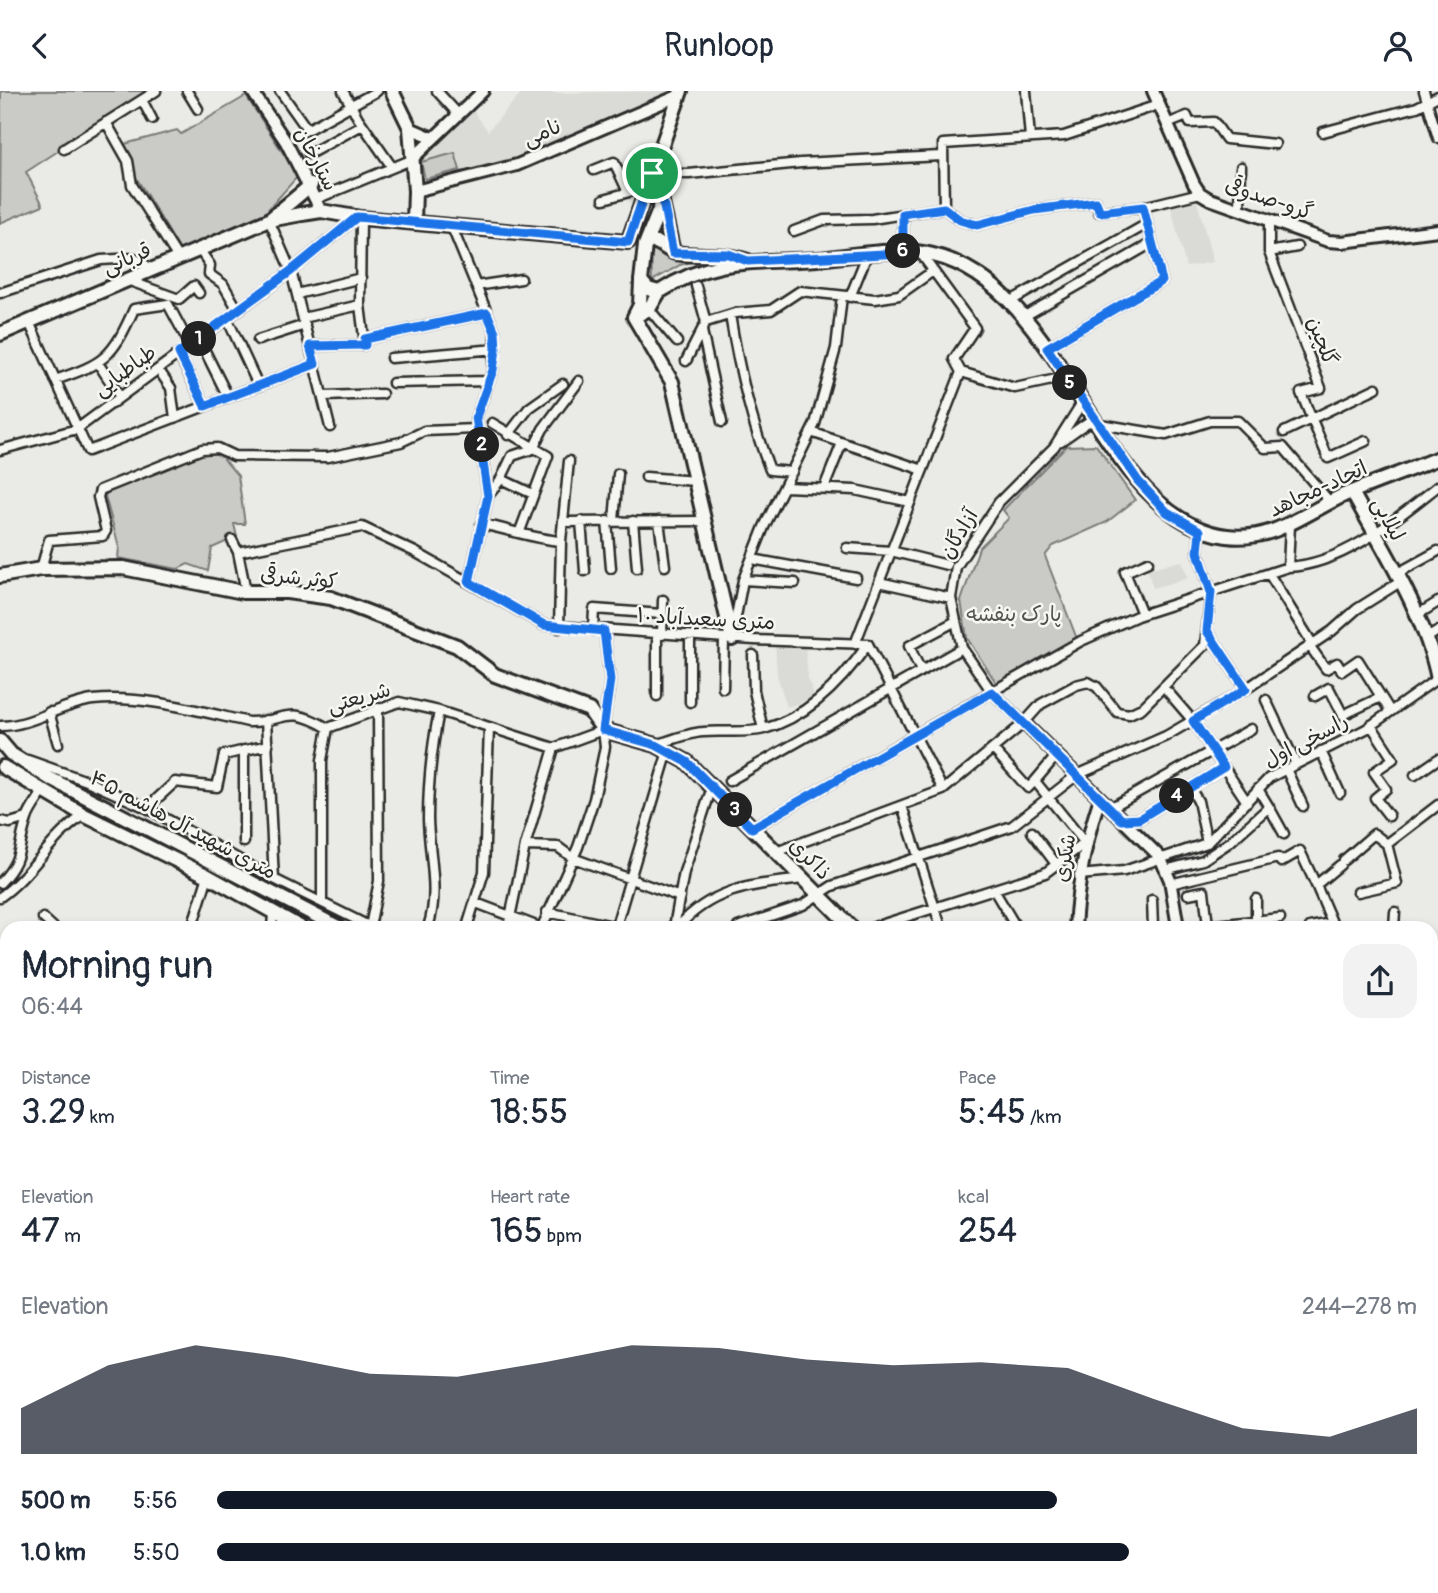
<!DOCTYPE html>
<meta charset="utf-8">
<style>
body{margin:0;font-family:Pangolin,"Playpen Sans Arabic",sans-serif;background:#f2f2f3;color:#1f2937;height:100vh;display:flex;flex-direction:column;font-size:26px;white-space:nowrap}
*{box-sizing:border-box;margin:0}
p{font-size:23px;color:#747a83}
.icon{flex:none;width:38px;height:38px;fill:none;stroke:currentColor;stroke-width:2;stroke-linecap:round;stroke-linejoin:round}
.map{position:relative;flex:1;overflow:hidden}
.side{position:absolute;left:0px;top:830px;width:1438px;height:674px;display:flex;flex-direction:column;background:#fff;border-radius:21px 21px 0 0;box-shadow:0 4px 10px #0003}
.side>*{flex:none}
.pin{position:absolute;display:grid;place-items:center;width:60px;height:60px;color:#fff;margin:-30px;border:4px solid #fff;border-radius:50%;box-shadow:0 2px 7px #0007}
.km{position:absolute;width:35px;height:35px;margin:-18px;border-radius:50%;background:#222;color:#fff;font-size:19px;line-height:35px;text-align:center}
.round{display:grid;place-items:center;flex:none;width:74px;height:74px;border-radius:21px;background:#f2f2f3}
.overview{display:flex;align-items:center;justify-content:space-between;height:119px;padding:0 21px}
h1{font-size:38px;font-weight:600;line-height:52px}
.stats{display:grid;grid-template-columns:repeat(3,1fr);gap:10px;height:119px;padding:7px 21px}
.stats div{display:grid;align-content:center}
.stats b{font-size:35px;font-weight:600}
.stats small{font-size:19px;font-weight:400}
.stats p{font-size:19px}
.chart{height:196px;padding:14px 21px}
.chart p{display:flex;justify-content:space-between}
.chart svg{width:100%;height:126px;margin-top:7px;fill:#111827;opacity:.7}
ul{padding:0 21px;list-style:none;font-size:23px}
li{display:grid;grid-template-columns:112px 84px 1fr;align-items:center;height:52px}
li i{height:18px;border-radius:9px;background:#111827}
header{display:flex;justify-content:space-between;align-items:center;height:91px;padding:0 21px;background:#fff;font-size:32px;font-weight:600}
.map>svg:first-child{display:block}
</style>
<header><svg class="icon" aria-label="back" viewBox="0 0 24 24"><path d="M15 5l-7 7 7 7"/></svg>Runloop<svg class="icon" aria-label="person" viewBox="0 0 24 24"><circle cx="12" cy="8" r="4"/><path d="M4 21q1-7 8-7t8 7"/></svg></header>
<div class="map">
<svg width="1438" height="1502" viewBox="0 0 1438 1502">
<rect width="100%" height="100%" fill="#eaeae6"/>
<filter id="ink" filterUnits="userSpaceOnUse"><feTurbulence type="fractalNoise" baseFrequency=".0143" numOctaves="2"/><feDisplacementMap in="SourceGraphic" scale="14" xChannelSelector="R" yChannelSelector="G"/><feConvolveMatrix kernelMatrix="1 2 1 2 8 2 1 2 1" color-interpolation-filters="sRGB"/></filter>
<g filter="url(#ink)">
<!-- built -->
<path fill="#dadad6" d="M523,0L555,2L668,0L666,7L509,72L418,95V66L471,17L488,40Z
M1197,110L1213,171L1186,176L1171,116Z
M1182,470L1188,487L1153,497L1147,478Z
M775,552L805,555L808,587L815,607L787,616L777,584Z
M636,1496V1502H585L578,1497Z"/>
<!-- green -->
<path fill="#cacac7" stroke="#7a7a79" stroke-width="2" d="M1,0H150L26,81L43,114L0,132Z
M246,5L298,85L265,122L180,159L134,83L121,54L177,39L181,43Z
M455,62L460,79L425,88L421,71Z
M656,152L714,165L680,174L652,190L651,161Z
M1096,354L1135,409L1107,431L1053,455L1045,465L1077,548L997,593L967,547L961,510L979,457L1009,427L1003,419L1066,355Z
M218,361L238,385L245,433H234L237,446L212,457L208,480L188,473L178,478L118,467L119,456L105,405L109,400L204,362Z
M7,1088V1122L0,1116V1097Z
M450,1496H566L574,1502H448Z"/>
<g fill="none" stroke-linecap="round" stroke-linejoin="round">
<defs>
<path id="minor" d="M187,0L198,18
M280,0L307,38
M343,0L358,27L392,76
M437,0L458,23
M1026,0L1030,47
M1424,0L1438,47
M142,9L152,28
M106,31L128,70L132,94L178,167
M1167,33L1187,25L1190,32L1214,31L1226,48L1275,53
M1323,41L1417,16L1438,5
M294,46L377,0
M64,58L156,0
M309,63L362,34
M594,79L614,71L627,99
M652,82L689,83L801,72L941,65
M316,108L411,69
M604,108L647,96
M944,117L960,129L977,134L1034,119L1096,111L1099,121L1143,116
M1240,118L1241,76
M903,123V162
M269,129L291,180L330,336
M1269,129V161L1321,297L1301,302L1328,367L1366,350
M451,134L495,241L493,279L476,326L488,405L469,491
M794,140L824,129L872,128L944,117L943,53L1064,45L1158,14
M199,158L210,174L209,183L223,193L238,219
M1269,161L1297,156
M921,163L975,237L954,268L961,281L1015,297L1066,286
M127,189L179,208L194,195L199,202
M476,195L521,188
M696,195L706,231
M0,202L101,169L134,167L152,178
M297,203L361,187
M850,206L867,164
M1009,211L1147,133
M649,218L677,251
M730,224C739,279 750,328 770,379L792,381
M1023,226L1152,152
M227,227L258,294
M303,227L360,214
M29,231L88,360L315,273
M702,240L722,331
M199,248L228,306
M365,248L487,222
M258,249L305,234
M310,255L365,254L360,214L361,127
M1047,257L1162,190L1143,116L1200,102
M179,263L205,315
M391,267L496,258
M686,270L706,231L735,222L771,219L800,200L875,208L899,204L933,180
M98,272L120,306
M158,278L171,297L175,327
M55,289C105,272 112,267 134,218L168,213L190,254
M393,292L488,290
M324,305L382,303
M492,332L548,365L520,440
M811,341L923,379
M1284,341L1376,297
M508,344L529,317L563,293
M1061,350L1088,331L1166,344L1210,330H1238L1265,357L1283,356L1330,411
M0,359L77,338L291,180L357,126
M646,386L695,390
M501,388L533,403
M785,396L855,399L910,411
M824,397L842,352
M488,405L501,388L512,365L533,358L543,338L579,290
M581,430L585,480
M607,430L611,477
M614,430L618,383
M633,430L637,477
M659,430L665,475
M563,431L705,430
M481,433C508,438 534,448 561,450
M232,449L238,461
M847,457L891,460L947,474
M752,468L856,487
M1288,476C1344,473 1396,428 1438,395
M41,478L49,449L103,445L106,440L98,406L100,399L202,358L217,357L234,365L328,366L401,351L424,340L476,338
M1269,483L1312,552
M1396,483L1438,460
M743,489L795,492
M879,491L951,507
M246,501L238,461L362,436L415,461L544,534L754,549L868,553L943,699
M1142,523L1125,481L1148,471
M1417,524L1438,511
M559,537L561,450L569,370
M593,539L594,518L662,523
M1207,540L1246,598
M733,541L743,489L764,436L815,333L836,257L842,205
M662,544L663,509
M690,545V611
M1427,547L1438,540
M855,553L961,281
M1309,554L1326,578L1337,572L1342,580L1358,569L1390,620
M753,564L754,600L763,638
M921,580L909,555L956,530
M723,597L724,547
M1168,601L1193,630L1247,711
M657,605V543
M1315,605L1329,597L1343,624L1381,606
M1266,609L1296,673
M49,621L58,653
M266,629L274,788
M1024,632L992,601L962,557L951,507L956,476L999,411L1054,356L1083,310
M1371,634L1393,668L1374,681L1386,698L1375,707L1389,725
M0,635C32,635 61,613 93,609C144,604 199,620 248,631C286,632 285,612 328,637L399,611L439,620L554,657L603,639
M656,654C671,649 688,642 703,641C723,639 744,643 764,638C808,626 843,589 868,553
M244,659V751
M1321,660L1340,702
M28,669L87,690L147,717L274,788L371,836
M1286,678L1303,715
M1415,684L1438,668
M729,690L962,557
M1035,690L1057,664
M1190,697L1198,710L1207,752
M902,715L941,836
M1269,716L1284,743
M147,717L175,691L217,696L224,664L268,654
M1110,717L1251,638
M1122,729L1139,728L1224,676
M0,730L10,732L27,727
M752,737L1081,550L1137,525L1288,476L1290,434
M1032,741L1056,773
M525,755L558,756L573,767L680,806
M776,761L943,699L1024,632L1041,613L1076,594L1088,591L1097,596L1117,621L1129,623L1142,617L1205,554L1211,501L1198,461L1200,440
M1344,769L1374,743L1387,753L1438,714
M1165,779L1203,769L1230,751L1269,716L1258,698
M1079,784L1124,780L1207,752L1269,687L1366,638L1438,587
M0,792C24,767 17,756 27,728C30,718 39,708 44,699
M1170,793L1278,767L1281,771L1300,760L1316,794
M994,799L1016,836
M1358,801L1397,792L1387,753
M1188,803L1204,800L1208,835L1280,827
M0,806C33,783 50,746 84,724
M1256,808V836
M1152,809L1153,836
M322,811V669L328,637
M476,812L539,836
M547,821L618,836
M43,827L53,836
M616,835L668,660
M192,836L208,785
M272,836L273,823
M370,836L379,790L378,617
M428,836C440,801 429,765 428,728C428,692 432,656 439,620
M467,836L484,781L489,637
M508,836L525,755L554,657
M542,836L578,756L594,708L605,656L603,639L610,589L604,540
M674,836L684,781L712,696
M678,836C713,796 753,794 803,788
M738,836L803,814L832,795L1012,735L1077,684L1166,645L1246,598L1332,540L1357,518L1400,491
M874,836L1045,782L1085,752L1035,690L1028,697L993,658
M1310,836L1332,832
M1334,836L1316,794L1340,774
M1394,836L1395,821
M1432,900L1438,899
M0,960L4,949
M1432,963L1438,960
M1432,1020L1438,1017
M1432,1125L1438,1132
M1432,1153L1438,1154
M0,1163L7,1168
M0,1213L7,1204
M0,1275L7,1280
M0,1294L7,1299
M1432,1319L1438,1294
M1432,1347H1438
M0,1363L7,1360
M0,1408L7,1405
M0,1444L7,1440
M1432,1455L1438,1456
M0,1479L7,1475
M81,1496L83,1502
M214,1496L216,1502
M695,1496L736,1502
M1382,1496V1502
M48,1502L61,1496
M168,1502L181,1496
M291,1502L292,1496
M336,1502L337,1496
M382,1502L383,1496
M769,1502L770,1496
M1037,1502L1038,1496
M1421,1502V1496"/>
<path id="tertiary" d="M252,0L286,51L321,120
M1153,0L1194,93L1200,102L1210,108L1328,150L1342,151L1438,139
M410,37L433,47
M411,69L483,0
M415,100L517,74L680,4
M1024,632L1160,766L1170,789L1178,836
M1075,836C1078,790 1085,751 1100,707
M1432,860H1438
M1432,1273H1438
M438,1502L440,1496"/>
<path id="secondary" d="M392,0L410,37L415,100L414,130
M269,129L311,94
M641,190L640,214L634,226L649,218L659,201
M634,226L672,291L732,548
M0,243L269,129L302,123
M1352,401C1384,460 1425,522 1438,588
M0,485L41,478L123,477L243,501H287L331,507L457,555L495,584L589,619L603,639L656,654L687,671L851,836
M0,1130L7,1134
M0,1142L7,1147
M0,1314L7,1320
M0,1328L7,1334
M101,1496L103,1502
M112,1496L114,1502
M252,1502L254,1496
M1220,1502V1496"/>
<path id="primary" d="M302,123L321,120L361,127L628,151L681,0
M645,154L659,119L660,103L673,161
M748,170C723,161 701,166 676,162C667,160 661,151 652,150L645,154L641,190L648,198L659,201C715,165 754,172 817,168C853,165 898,155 933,164C1067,195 1099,429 1227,445C1273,451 1305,422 1344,404C1375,391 1407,380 1438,367
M0,650L11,663L49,687L338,836
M3,676L84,724L208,785L300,836
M1432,1086L1438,1079
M1432,1393L1438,1396
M1432,1416L1438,1419
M649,1496V1502
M663,1496V1502"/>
</defs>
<!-- minor casing -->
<use href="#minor" stroke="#2b2b2b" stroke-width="13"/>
<!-- tertiary casing -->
<use href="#tertiary" stroke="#2b2b2b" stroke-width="16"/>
<!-- secondary casing -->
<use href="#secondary" stroke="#2b2b2b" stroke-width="18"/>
<!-- primary casing -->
<use href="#primary" stroke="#2b2b2b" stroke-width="18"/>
<!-- minor -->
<use href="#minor" stroke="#f6f6f2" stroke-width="8"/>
<!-- tertiary -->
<use href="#tertiary" stroke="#f6f6f2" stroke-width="10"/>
<!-- secondary -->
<use href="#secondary" stroke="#f6f6f2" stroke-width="12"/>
<!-- primary -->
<use href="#primary" stroke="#f6f6f2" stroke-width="12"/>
</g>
</g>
<g fill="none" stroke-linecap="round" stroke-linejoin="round" filter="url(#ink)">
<defs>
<path id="route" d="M652,82L664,116L673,162L728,163L748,170L903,162V123L944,117L960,129L977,134L1034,119L1096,111L1100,121L1143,116L1162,190L1047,257L1138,390L1167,421L1200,440L1198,461L1211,501L1207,540L1246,598L1193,630L1224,676L1139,728L1122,729L992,601L752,737L687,671L656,654L603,639L610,589L604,540L544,534L469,491L488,405L476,326L493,279L496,258L495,241L487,222L365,248V254L310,255L315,273L205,315L179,262L291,180L357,126L628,151Z"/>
</defs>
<!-- route casing -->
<use href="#route" stroke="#fff" stroke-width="14"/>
<!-- route -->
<use href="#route" stroke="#1a73e8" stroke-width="9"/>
</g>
<g text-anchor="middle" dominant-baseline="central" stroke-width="5" stroke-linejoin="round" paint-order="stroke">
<!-- street labels -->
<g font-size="21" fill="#2b2b2b" stroke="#f6f6f2">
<text transform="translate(542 42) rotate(-23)">نامی</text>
<text transform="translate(316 68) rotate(62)">ستارخان</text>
<text transform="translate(1269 108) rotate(19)">گرو-صدوقی</text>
<text transform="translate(127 168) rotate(-23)">قربانی</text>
<text transform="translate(1322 250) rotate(69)">گلچین</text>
<text transform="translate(125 280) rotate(-36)">طباطبایی</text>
<text transform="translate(1318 398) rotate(-25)">اتحاد-مجاهد</text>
<text transform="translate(1388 428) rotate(62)">لیلابی</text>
<text transform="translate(959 443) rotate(-59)">آزادگان</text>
<text transform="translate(299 487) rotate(6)">کوثر شرقی</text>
<text transform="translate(706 528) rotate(3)">۱۰ متری سعیدآباد</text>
<text transform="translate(359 607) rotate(-16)">شریعتی</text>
<text transform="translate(1306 650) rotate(-28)">راسخی اول</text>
<text transform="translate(183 734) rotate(28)">۴۵ متری شهید آل هاشم</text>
<text transform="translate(1065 767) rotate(-80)">شکری</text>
<text transform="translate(810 768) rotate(45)">ذاکری</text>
</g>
<!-- park labels -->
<g font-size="21" fill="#535352" stroke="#f6f6f2">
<text x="1014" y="523">پارک بنفشه</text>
</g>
</g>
</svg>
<div class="pin" style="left:652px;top:82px;background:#1e9e55"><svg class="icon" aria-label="arrive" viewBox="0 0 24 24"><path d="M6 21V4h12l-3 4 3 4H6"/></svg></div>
<b class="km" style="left:199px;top:248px">1</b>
<b class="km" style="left:482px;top:354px">2</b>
<b class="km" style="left:735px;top:719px">3</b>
<b class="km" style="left:1177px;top:705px">4</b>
<b class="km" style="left:1070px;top:292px">5</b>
<b class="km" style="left:903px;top:160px">6</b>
<section class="side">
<div class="overview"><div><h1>Morning run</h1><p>06:44</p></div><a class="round"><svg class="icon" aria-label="share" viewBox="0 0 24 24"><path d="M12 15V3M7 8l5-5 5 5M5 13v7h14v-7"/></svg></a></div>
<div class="stats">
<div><p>Distance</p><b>3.29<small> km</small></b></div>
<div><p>Time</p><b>18:55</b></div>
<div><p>Pace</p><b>5:45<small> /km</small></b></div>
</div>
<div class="stats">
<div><p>Elevation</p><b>47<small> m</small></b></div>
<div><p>Heart rate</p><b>165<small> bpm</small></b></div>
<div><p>kcal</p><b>254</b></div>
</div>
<div class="chart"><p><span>Elevation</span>244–278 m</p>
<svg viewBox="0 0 160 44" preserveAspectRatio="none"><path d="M0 44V28L10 13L20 6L30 10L40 16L50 17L60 12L70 6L80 7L90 11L100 13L110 12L120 14L130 25L140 35L150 38L160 28V44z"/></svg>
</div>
<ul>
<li><b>500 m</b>5:56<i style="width:70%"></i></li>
<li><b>1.0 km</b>5:50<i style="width:76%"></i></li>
</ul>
</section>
</div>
